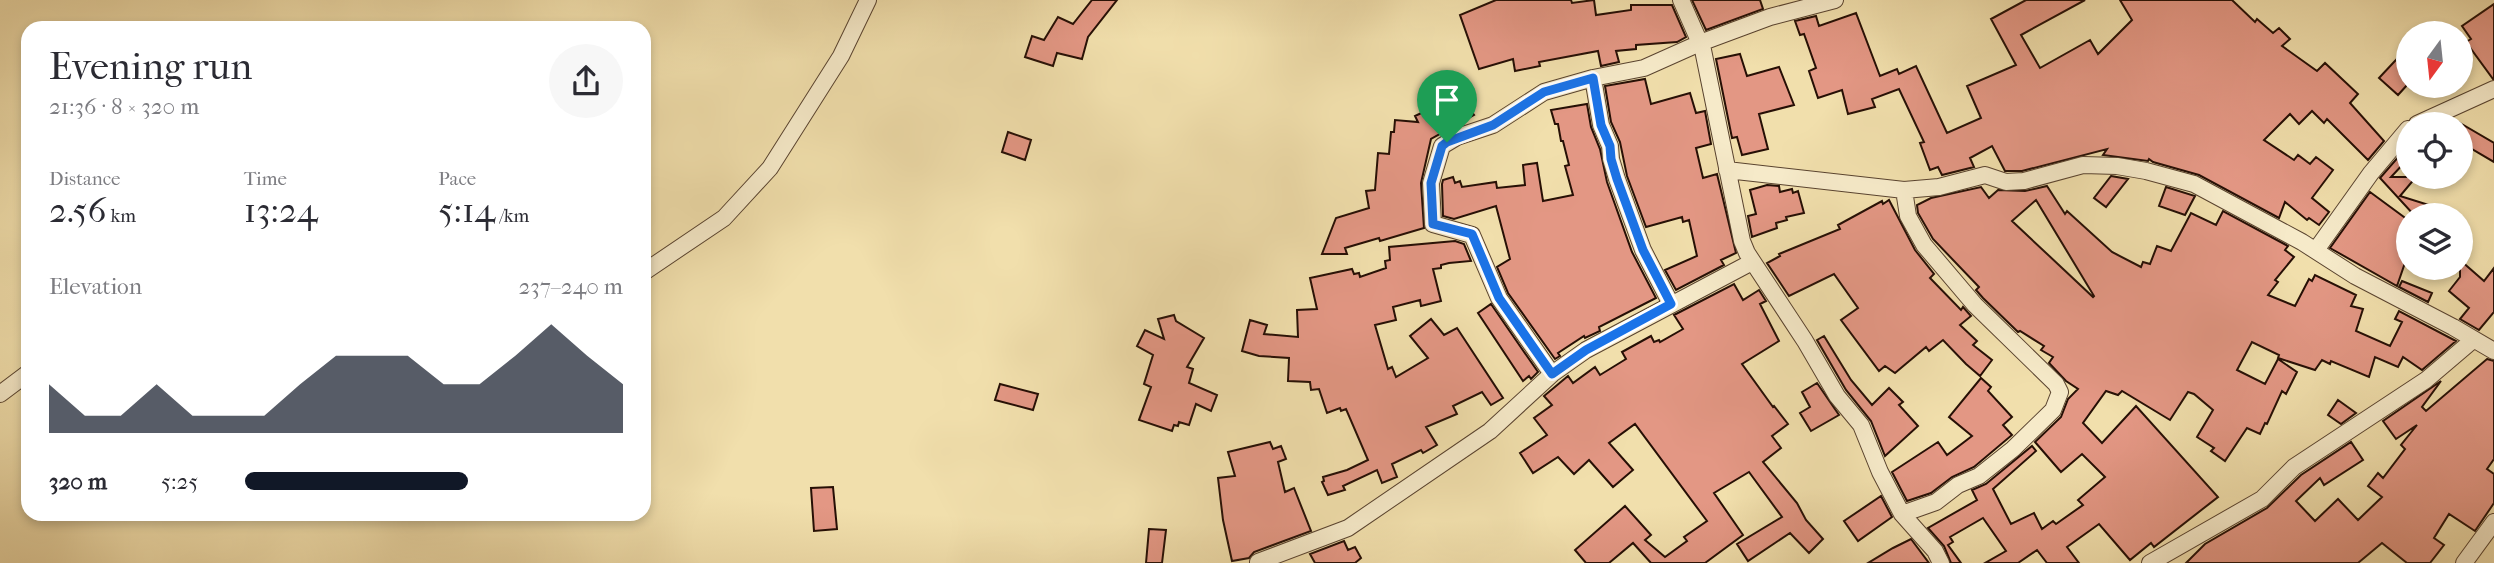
<!DOCTYPE html>
<meta charset="utf-8">
<style>
body{margin:0;font-family:"IM FELL French Canon",serif;background:#f7f7f7;color:#2b2b33;height:100vh;display:flex;flex-direction:column;font-size:26px;white-space:nowrap}
*{box-sizing:border-box;margin:0}
p{font-size:23px;color:#7c7c81}
.icon{flex:none;width:38px;height:38px;fill:none;stroke:currentColor;stroke-width:2;stroke-linecap:round;stroke-linejoin:round}
.map{position:relative;flex:1;overflow:hidden}
.side{position:absolute;left:21px;top:21px;width:630px;height:500px;display:flex;flex-direction:column;background:#fff;border-radius:21px;box-shadow:0 4px 10px #0003}
.side>*{flex:none}
.needle{width:46px;rotate:195deg}
.buttons{position:absolute;left:2396px;top:21px;display:grid;gap:14px}
.buttons a{display:grid;place-items:center;width:77px;height:77px;border-radius:50%;background:#fff;box-shadow:0 4px 10px #0003;font-size:35px}
.pin{position:absolute;display:grid;place-items:center;width:60px;height:60px;color:#fff;margin:-72px -30px;border-radius:50% 50% 50% 0;rotate:-45deg;box-shadow:0 0 7px #0007}
.pin .icon{rotate:45deg}
.round{display:grid;place-items:center;flex:none;width:74px;height:74px;border-radius:37px;background:#f7f7f7}
.head{display:flex;align-items:center;justify-content:space-between;height:119px;padding:0 28px}
h1{font-size:38px;font-weight:600;line-height:52px}
.stats{display:grid;grid-template-columns:repeat(3,1fr);gap:10px;height:119px;padding:7px 28px}
.stats div{display:grid;align-content:center}
.stats b{font-size:35px;font-weight:600}
.stats small{font-size:19px;font-weight:400}
.stats p{font-size:19px}
.chart{height:196px;padding:14px 28px}
.chart p{display:flex;justify-content:space-between}
.chart svg{width:100%;height:126px;margin-top:7px;fill:#111827;opacity:.7}
ul{padding:0 28px;list-style:none;font-size:23px}
li{display:grid;grid-template-columns:112px 84px 1fr;align-items:center;height:52px}
li i{height:18px;border-radius:9px;background:#111827}
.map>svg:first-child{display:block}
</style>
<div class="map">
<svg width="2494" height="563" viewBox="0 0 2494 563">
<rect width="100%" height="100%" fill="#f1dfac"/>
<filter id="stains"><feTurbulence type="fractalNoise" baseFrequency=".00286" numOctaves="4"/><feColorMatrix values="0 0 0 0 .2 0 0 0 0 .09 0 0 0 0 .02 0 0 0 .5 -.17"/></filter>
<radialGradient id="worn" r=".72"><stop offset=".6" stop-color="#630" stop-opacity="0"/><stop offset="1" stop-color="#630" stop-opacity=".3"/></radialGradient>
<!-- building -->
<path fill="#e39784" stroke="#260f05" stroke-width="2" fill-rule="evenodd" d="M1092,0H1117L1088,37L1082,59L1057,53L1053,66L1025,57L1032,36L1044,40L1058,17L1073,24Z
M1496,0H1571L1572,3L1594,0L1596,15L1631,10V5H1672L1686,37L1677,42L1636,45V49L1616,51L1619,62L1601,66L1598,51L1539,62L1540,66L1515,71L1513,59L1479,69L1460,15Z
M1692,0H1760L1763,9L1706,30Z
M2026,0H2085L2021,35L2040,68L2090,40L2098,54L2132,20L2120,0H2232L2255,22L2257,19L2273,33L2279,28L2290,39L2282,46L2317,71L2325,63L2358,94L2350,103L2384,141L2368,160L2327,119L2324,123L2312,111L2299,124L2290,114L2264,140L2294,160L2298,155L2310,164L2316,157L2333,170L2312,198L2329,212L2319,225L2309,218L2307,220L2285,202L2279,218L2199,175L2153,162L2149,159L2148,161L2103,155L2107,149L2022,171H2005L1992,146L1970,158L1974,167L1942,175L1938,167L1930,170L1920,143L1924,142L1899,89L1872,99L1875,107L1848,114L1842,90L1818,98L1809,71L1816,68L1804,34L1800,35L1795,21L1816,16L1819,26L1856,13L1880,76L1897,69L1899,74L1916,66L1947,133L1981,118L1967,86L2016,65L1991,19Z
M2494,4V79H2493L2466,42L2471,39L2462,26Z
M2408,47V84L2398,95L2379,78Z
M1740,54L1747,76L1779,67L1794,105L1759,114L1768,149L1742,155L1737,137L1732,138L1716,59Z
M1645,79L1651,104L1690,93L1696,113L1705,111L1711,144L1696,148L1703,178L1717,174L1736,253L1721,260L1724,265L1676,290L1665,270L1697,256L1689,220L1683,222L1682,217L1646,227L1627,176L1620,142L1611,122L1605,86Z
M1459,95L1474,115L1431,139L1421,183L1424,228L1380,241L1379,238L1345,248L1347,254H1322L1336,218L1369,208L1366,191L1375,190L1378,153L1389,154L1391,132H1394L1395,120L1418,122L1415,116Z
M1587,104L1591,127L1600,149L1607,182L1632,252L1656,298L1599,327L1600,331L1585,338L1584,336L1558,353L1560,356L1555,359L1508,293L1497,267L1510,259L1496,206L1454,219L1443,216L1442,184L1443,180L1453,177L1455,183L1460,181L1462,187L1496,182L1497,188L1525,185L1523,165L1537,163L1543,201L1573,195L1565,166L1569,165L1563,141H1561L1558,124H1555L1551,110Z
M2460,123L2494,143V162L2460,142Z
M1008,132L1031,140L1025,160L1002,152Z
M2400,155L2406,161L2391,177H2416L2400,196L2451,212V215H2414L2380,178Z
M2111,176L2128,179L2106,207L2094,198Z
M1767,185L1779,186L1780,192L1792,189L1793,193L1798,191L1804,213L1786,217L1787,220L1776,223L1777,228L1752,237L1748,216L1756,214L1750,190Z
M2047,186L2065,214L2067,211L2112,252L2141,267L2143,262L2150,264L2157,246L2171,251L2191,213L2216,225L2223,211L2288,246L2285,250L2294,257L2275,280L2278,282L2268,295L2295,306L2309,279L2312,281L2315,275L2356,295L2351,306L2363,309L2356,331L2390,346L2402,322L2395,319L2399,311L2456,341L2422,370L2403,357L2398,367L2375,357L2369,377L2331,361L2330,364L2322,360L2315,370L2278,358L2279,355L2252,342L2237,370L2265,384L2278,359L2297,372L2286,394L2282,391L2267,424L2265,423L2260,434L2247,428L2225,461L2211,451L2214,448L2197,437L2213,410L2194,394L2188,392L2170,420L2122,391L2118,395L2106,391L2083,423L2102,443L2136,406L2218,497L2154,547L2151,543L2130,560L2099,524L2067,547L2079,563H2047L2037,550L2018,563H1985L2006,551L1983,518L1950,537L1953,542L1948,545L1961,563H1951L1944,546L1928,528L1977,500L1972,490L1986,484L2032,446L2036,451L1993,489L2011,524L2034,513L2042,529L2053,521L2056,524L2083,505L2078,500L2105,477L2082,454L2061,472L2035,442L2061,417L2068,399L2078,389L2066,381L2049,363L2053,357L2041,350L2044,346L2020,331L2018,332L1983,298L1976,290L1979,287L1933,239L1918,213L1917,205L1931,198L1981,187L1989,198L1998,190L2025,191ZM2036,200L2094,296L2093,297L2012,221Z
M2166,187L2195,196L2185,215L2159,206Z
M2370,192L2408,220V254L2397,286L2330,248Z
M1889,200L1915,250L1934,274L1930,278L1961,310L1963,307L1971,316L1960,325L1977,341L1973,345L1992,360L1980,376L1966,364L1943,340L1929,351L1926,347L1895,373L1885,366L1879,371L1841,320L1858,308L1834,274L1789,296L1767,263L1780,256L1779,254L1840,229L1838,225L1882,201L1883,204Z
M1455,241L1464,244L1471,261L1449,263L1441,265V268L1433,269L1441,301L1421,306L1420,300L1393,307L1396,320L1375,325L1388,369L1392,367L1396,377L1428,358L1410,336L1431,319L1444,335L1457,328L1503,398L1491,405L1482,392L1453,406L1457,414L1426,427L1437,445L1423,453L1421,450L1392,464L1397,477L1382,483L1377,470L1343,486L1345,490L1328,495L1322,482L1324,481L1323,477L1347,470L1368,460L1346,409L1341,411L1340,408L1327,413L1319,389L1311,390L1310,382L1288,381L1289,358L1259,356L1242,351L1250,320L1267,325L1264,334L1298,337L1297,310L1317,309L1310,278L1352,269L1354,274L1359,273L1360,277L1386,268L1385,261L1390,260L1389,247Z
M2460,260L2484,281L2494,268V312L2479,330L2460,319L2469,308L2449,291L2460,277Z
M2402,281L2432,293L2428,302L2399,287Z
M1734,284L1743,300L1759,290L1766,301L1760,304L1779,341L1742,364L1773,407L1774,406L1788,424L1772,436L1781,448L1763,462L1797,503L1806,520L1823,539L1809,553L1790,533L1748,561L1737,544L1782,517L1749,472L1714,493L1743,535L1705,563H1651L1633,543L1609,563H1586L1575,550L1625,506L1651,535L1645,540L1665,557L1687,541L1684,537L1707,521L1635,424L1609,443L1633,470L1613,487L1589,460L1574,474L1558,457L1533,473L1520,453L1547,435L1534,418L1552,405L1544,396L1568,376L1573,383L1595,367L1600,375L1626,359L1622,352L1651,336L1654,342L1659,340L1660,342L1683,329L1674,315Z
M1491,304L1538,372L1531,379L1529,376L1523,381L1478,313Z
M1174,315L1176,321L1204,338L1187,367L1193,369L1189,383L1217,395L1211,411L1196,404L1189,425L1179,422L1178,426L1174,425L1172,431L1139,420L1151,387L1144,384L1153,355L1137,346L1145,330L1164,339L1158,319Z
M1824,336L1851,380L1872,405L1889,388L1903,402L1899,405L1918,426L1885,456L1871,421L1846,390L1817,340Z
M2487,359L2494,361V459L2487,469L2494,474V503L2475,531L2449,514L2434,538L2444,545L2430,563H2407L2382,543L2358,563H2186L2205,544L2267,508L2301,475L2351,442L2363,460L2324,485L2320,478L2296,501L2315,521L2338,499L2358,520L2382,497L2368,486L2378,473L2383,478L2405,449L2401,445L2417,425L2396,439L2383,421L2441,381L2422,407L2426,411Z
M1981,378L1991,387L1988,391L2012,417L2003,425L2012,435L1974,467L1952,477L1931,493L1907,501L1892,472L1938,442L1947,455L1972,436L1949,417Z
M1817,383L1839,415L1811,431L1800,413L1810,407L1802,392Z
M1000,384L1038,394L1033,410L995,400Z
M2338,400L2356,413L2341,424L2328,415Z
M1270,442L1273,449L1281,446L1286,459L1278,462L1285,492L1294,488L1311,531L1254,552L1249,558L1232,561L1223,520L1218,478L1235,476L1228,452Z
M833,487L837,529L814,531L811,488Z
M1881,496L1892,517L1858,541L1844,521Z
M1149,529L1166,530L1162,563H1146Z
M1911,539L1929,563H1868L1893,548Z
M1344,541L1348,550L1355,547L1361,558L1355,563H1315L1310,554Z"/>
<g fill="none" stroke-linecap="round" stroke-linejoin="round">
<defs>
<path id="minor" d="M1681,0L1703,50L1742,241L1747,253L1805,341L1837,396L1861,425L1880,472L1902,514L1935,551L1941,563
M1593,78L1601,125L1610,146L1611,159L1617,179L1643,250L1671,304
M2417,124L2494,89
M1727,170L1904,190L1939,187L1985,175L2006,182L2024,181L2083,165L2117,166L2146,171L2194,184L2302,242L2355,276L2453,327L2494,351
M2316,250L2371,173L2408,129
M644,272L724,218L770,168L841,56L868,0
M1552,374L1499,298L1472,235L1433,224L1431,183L1442,146L1457,137L1493,125L1544,92L1593,78L1644,68L1700,43L1770,17L1835,0
M0,394L28,373
M1902,514L1936,502L1958,485L1979,476L2013,449L2053,410L2060,392L2056,384L1975,305L1924,245L1908,216L1904,190
M1258,562L1348,528L1490,431L1552,374L1586,350L1752,262
M2150,563L2262,499L2294,467L2426,380L2473,340
M2464,563L2494,522"/>
</defs>
<!-- minor casing -->
<use href="#minor" stroke="#59432f" stroke-width="18"/>
<!-- minor -->
<use href="#minor" stroke="#f6eac9" stroke-width="16"/>
</g>
<g fill="none" stroke-linecap="round" stroke-linejoin="round">
<defs>
<path id="route" d="M1593,78L1601,125L1610,146L1611,159L1617,179L1643,250L1671,304L1586,350L1552,374L1499,298L1472,234L1433,224L1431,183L1442,146L1447,142L1493,125L1544,92Z"/>
</defs>
<!-- route casing -->
<use href="#route" stroke="#fff" stroke-width="14"/>
<!-- route -->
<use href="#route" stroke="#1a73e8" stroke-width="9"/>
</g>
<rect width="100%" height="100%" filter="url(#stains)"/>
<rect width="100%" height="100%" fill="url(#worn)"/>
</svg>
<div class="buttons">
<a><svg class="needle" viewBox="-14 -14 28 28"><path d="M0-13l5 13h-10z" fill="#e53935"/><path d="M0 13l5-13h-10z" fill="#7c7c81"/></svg></a>
<a><svg class="icon" aria-label="locate" viewBox="0 0 24 24"><circle cx="12" cy="12" r="6"/><path d="M12 2v4M12 18v4M2 12h4M18 12h4"/></svg></a>
<a><svg class="icon" aria-label="layers" viewBox="0 0 24 24"><path d="M12 4l9 5-9 5-9-5zM3 14l9 5 9-5"/></svg></a>
</div>
<div class="pin" style="left:1447px;top:142px;background:#1e9e55"><svg class="icon" aria-label="arrive" viewBox="0 0 24 24"><path d="M6 21V4h12l-3 4 3 4H6"/></svg></div>
<section class="side">
<div class="head"><div><h1>Evening run</h1><p>21:36 · 8 × 320 m</p></div><a class="round"><svg class="icon" aria-label="share" viewBox="0 0 24 24"><path d="M12 15V3M7 8l5-5 5 5M5 13v7h14v-7"/></svg></a></div>
<div class="stats">
<div><p>Distance</p><b>2.56<small> km</small></b></div>
<div><p>Time</p><b>13:24</b></div>
<div><p>Pace</p><b>5:14<small> /km</small></b></div>
</div>
<div class="chart"><p><span>Elevation</span>237–240 m</p>
<svg viewBox="0 0 160 44" preserveAspectRatio="none"><path d="M0 44V27L10 38L20 38L30 27L40 38L50 38L60 38L70 27L80 17L90 17L100 17L110 27L120 27L130 17L140 6L150 17L160 27V44z"/></svg>
</div>
<ul>
<li><b>320 m</b>5:25<i style="width:59%"></i></li>
</ul>
</section>
</div>
